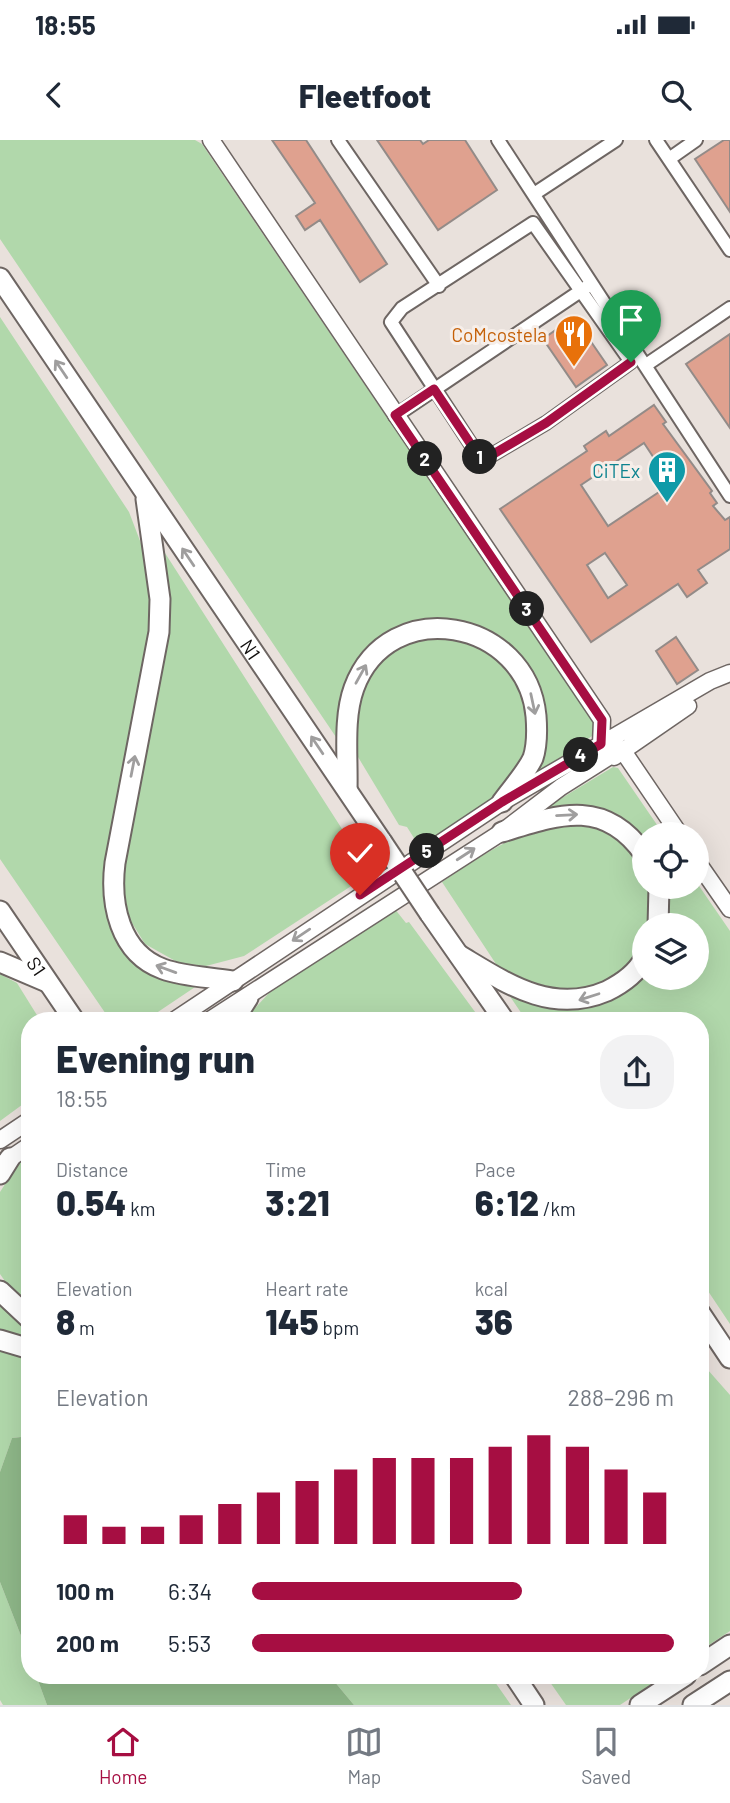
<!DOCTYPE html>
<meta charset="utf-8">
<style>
body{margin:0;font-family:Barlow,sans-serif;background:#f2f2f3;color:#1f2937;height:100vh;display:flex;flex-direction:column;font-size:26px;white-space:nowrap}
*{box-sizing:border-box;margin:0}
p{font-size:23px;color:#747a83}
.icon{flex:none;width:38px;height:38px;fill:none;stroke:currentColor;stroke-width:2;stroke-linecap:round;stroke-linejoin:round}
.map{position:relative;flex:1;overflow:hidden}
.side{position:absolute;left:21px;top:872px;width:688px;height:672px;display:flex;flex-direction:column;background:#fff;border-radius:28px;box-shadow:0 7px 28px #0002}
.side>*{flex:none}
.fabs{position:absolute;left:632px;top:682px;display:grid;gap:14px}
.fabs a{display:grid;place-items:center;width:77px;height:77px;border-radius:50%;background:#fff;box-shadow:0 7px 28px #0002;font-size:35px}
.pin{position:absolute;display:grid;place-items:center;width:60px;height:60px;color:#fff;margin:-72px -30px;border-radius:50% 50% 50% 0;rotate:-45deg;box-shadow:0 0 7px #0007}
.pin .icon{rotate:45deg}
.km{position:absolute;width:35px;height:35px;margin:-18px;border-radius:50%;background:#222;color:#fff;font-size:19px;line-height:35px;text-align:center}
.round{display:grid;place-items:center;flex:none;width:74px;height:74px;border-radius:28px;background:#f2f2f3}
.summary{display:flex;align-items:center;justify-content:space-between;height:119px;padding:0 35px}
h1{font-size:38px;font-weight:800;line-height:52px}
.figures{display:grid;grid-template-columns:repeat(3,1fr);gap:10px;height:119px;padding:7px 35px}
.figures div{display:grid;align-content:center}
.figures b{font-size:35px;font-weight:800}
.figures small{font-size:19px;font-weight:400}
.figures p{font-size:19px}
.chart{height:196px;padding:14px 35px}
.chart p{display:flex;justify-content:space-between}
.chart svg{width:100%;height:126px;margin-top:7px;stroke:#a60e42;stroke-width:6}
ul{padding:0 35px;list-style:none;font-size:23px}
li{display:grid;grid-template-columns:112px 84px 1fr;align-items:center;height:52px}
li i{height:18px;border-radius:9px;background:#a60e42}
.status{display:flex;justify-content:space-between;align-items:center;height:49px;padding:0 35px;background:#fff;direction:ltr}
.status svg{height:19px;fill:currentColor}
header{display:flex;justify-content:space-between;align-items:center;height:91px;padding:0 35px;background:#fff;font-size:32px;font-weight:800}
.tabs{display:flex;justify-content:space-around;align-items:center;height:98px;border-top:2px solid #e0e1e3;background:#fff;font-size:19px;color:#747a83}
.tabs a{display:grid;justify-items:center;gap:4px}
.tabs .active{color:#a60e42}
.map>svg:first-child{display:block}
</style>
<div class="status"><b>18:55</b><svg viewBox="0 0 49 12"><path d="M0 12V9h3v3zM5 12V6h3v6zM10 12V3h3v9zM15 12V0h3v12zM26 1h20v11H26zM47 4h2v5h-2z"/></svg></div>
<header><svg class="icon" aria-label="back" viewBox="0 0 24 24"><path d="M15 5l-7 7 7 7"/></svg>Fleetfoot<svg class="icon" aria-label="search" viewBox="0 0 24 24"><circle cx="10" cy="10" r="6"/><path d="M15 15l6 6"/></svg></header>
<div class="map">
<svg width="730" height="1565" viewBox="0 0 730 1565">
<rect width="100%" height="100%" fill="#e9e1dc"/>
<!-- green -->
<path fill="#b1d8ab" d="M0,0H195L202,4L595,585V594L522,644L539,552L473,486L380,500L359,520L346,544L340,603L0,99Z
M0,177L129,372L150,427L155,475L105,753L130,818L162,839L210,837L146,880H110L0,719Z
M156,399L360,717L365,737L244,816L206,826L179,823L145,804L124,770L120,730L166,482Z
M438,495C490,501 525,532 527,585C528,599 529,615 521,627C499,663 452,684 419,706L407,687L399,685L355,612L354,567L361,540L401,503Z
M613,627L618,628L664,695H644V704L597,669L547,667Z
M565,680C575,681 589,682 599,686C622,696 644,721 644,747H649L650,775L647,786H644L640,809L624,830L600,847L572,855L522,846L496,824L442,742C482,715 518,691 565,680Z
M697,743L730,791V1184L700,1139V880H526L507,852C570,886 594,863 644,827V838H696V786H662L663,747H696Z
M394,768L406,783L409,782L481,880H244L269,853Z
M0,834L17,843L40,880H30V959L0,981Z
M30,1016V1167L14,1154L0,1134V1052L18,1024Z
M0,1160L30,1183V1202L0,1193Z
M0,1207L30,1216V1296L12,1298L0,1332Z
M700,1221L730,1255V1491L700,1511Z
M0,1442L30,1519V1535H36L47,1565H3L0,1560Z
M329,1535H490L511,1565H354Z
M545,1535H665L620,1565H566Z"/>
<!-- forest -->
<path fill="#8fb889" d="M30,1296V1519L0,1442V1332L12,1298Z
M36,1535H329L354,1565H47Z"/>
<!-- building -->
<path fill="#dfa18f" stroke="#938b88" stroke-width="2" fill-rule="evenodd" d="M272,0H306L387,124L360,142L320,80L305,90L296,76L315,63Z
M377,0H420L423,4L429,0H465L497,50L438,90Z
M724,0H730V72L695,19Z
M574,177L607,225L576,247L543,199Z
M730,194V288L686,224Z
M654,265L666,282L663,284L712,351L710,353L717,363L713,366L725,380L730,377V409L698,430L707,443L687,457L678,444L591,502L500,369L587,311L584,306L606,291L609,296ZM644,303L671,344L608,386L581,345ZM605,413L627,445L608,458L587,425Z
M676,497L698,530L677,544L656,511Z"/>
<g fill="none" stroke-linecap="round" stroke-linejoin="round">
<defs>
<path id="minor" d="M338,0L439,146
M498,0L730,356
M656,0L730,110
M669,19L696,0
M534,54L616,0
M533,83L631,222L546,283L485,319L474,309L391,182L402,168Z
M646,225L730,168
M395,276L588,146"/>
<path id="major" d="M211,0L602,580L601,604
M623,611L680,695
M614,617L688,566
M696,720L730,769
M175,880L502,662L710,541L730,533
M210,880L502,692L561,647L621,609
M0,1000L30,980
M2,1024L30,1005"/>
<g id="highway">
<path id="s1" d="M0,138L382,702"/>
<path d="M146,359L160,459L159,492L115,723C110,763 119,813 163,829C185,837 210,837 233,841"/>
<path d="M347,649C348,617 343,578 354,548C389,453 527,479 536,576C537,589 537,606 533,618C526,633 512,648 502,662"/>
<path d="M502,692C557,675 604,657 644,714"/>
<path id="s2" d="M0,771L74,880"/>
<path d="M430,774L504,880"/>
<path d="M658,786L659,747"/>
<path d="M459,815C506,843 551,875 607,851C621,844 636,834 644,819"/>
<path d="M0,822L47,842"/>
<path d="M234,880L248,858"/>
<path d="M0,1034L10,1018"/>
<path d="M0,1151L30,1179"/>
<path d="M700,1173L730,1218"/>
<path d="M0,1200L30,1209"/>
<path d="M700,1525L730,1505"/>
<path d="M514,1535L534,1565"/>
<path d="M640,1565L686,1535"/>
<path d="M693,1565L730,1541"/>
</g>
</defs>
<!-- minor casing -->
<use href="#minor" stroke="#6e6663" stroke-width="16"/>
<!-- major casing -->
<use href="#major" stroke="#6e6663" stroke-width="19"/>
<!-- highway casing -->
<use href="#highway" stroke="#6e6663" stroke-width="23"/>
<!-- minor -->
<use href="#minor" stroke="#fff" stroke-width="12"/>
<!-- major -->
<use href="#major" stroke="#fff" stroke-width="16"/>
<!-- highway -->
<use href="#highway" stroke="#fff" stroke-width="19"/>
<defs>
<path id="highway-bridge" d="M382,702L430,774"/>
</defs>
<!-- highway-bridge casing -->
<use href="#highway-bridge" stroke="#6e6663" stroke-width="23" stroke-linecap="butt"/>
<!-- highway-bridge -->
<use href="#highway-bridge" stroke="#fff" stroke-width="19"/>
</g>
<!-- one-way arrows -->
<defs><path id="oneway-shaft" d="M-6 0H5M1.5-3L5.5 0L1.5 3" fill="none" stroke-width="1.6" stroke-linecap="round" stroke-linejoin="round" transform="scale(1.75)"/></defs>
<g stroke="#9f9e9e">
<use href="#oneway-shaft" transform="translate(61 229) rotate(-124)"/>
<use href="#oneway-shaft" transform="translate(188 417) rotate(-124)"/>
<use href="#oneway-shaft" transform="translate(361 534) rotate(-61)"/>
<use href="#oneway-shaft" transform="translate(533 564) rotate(78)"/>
<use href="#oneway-shaft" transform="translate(317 605) rotate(-124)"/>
<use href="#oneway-shaft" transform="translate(133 626) rotate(-79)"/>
<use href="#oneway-shaft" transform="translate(567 675) rotate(-3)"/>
<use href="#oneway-shaft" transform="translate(466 714) rotate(-33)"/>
<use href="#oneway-shaft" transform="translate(301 795) rotate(146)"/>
<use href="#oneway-shaft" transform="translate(166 829) rotate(-160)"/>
<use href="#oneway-shaft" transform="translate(589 857) rotate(162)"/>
</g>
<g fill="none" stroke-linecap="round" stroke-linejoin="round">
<defs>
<path id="route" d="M360,755L502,662L601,604L602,580L395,275L434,249L474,309L485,319L546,283L631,222"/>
</defs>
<!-- route casing -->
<use href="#route" stroke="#fff" stroke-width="14"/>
<!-- route -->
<use href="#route" stroke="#a60e42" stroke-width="9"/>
</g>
<!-- icons -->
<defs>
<symbol id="restaurant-pin" viewBox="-11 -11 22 30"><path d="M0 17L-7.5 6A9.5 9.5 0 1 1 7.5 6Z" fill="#e8710a" stroke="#f6eee9"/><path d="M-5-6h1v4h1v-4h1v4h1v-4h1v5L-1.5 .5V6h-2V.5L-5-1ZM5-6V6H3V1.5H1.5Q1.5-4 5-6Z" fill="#fff"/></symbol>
<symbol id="building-pin" viewBox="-11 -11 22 30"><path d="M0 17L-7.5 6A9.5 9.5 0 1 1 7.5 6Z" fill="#0f9aa8" stroke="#f6eee9"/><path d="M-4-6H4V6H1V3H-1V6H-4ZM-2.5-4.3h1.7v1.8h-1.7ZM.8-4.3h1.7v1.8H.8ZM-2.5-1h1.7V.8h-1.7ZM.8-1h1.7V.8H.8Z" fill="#fff"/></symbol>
</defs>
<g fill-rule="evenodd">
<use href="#restaurant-pin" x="552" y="172" width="44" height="60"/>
<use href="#building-pin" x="645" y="308" width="44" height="60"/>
</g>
<g text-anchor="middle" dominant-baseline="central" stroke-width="6" stroke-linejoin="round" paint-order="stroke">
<!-- food labels -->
<g font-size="19" fill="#c56008" stroke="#f6eee9" text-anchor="end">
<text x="547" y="194">CoMcostela</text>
</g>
<!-- culture labels -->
<g font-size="19" fill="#0d838f" stroke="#f6eee9" text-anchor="end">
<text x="640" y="330">CiTEx</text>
</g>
<!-- street labels -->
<g font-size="19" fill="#100d0c" stroke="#f6eee9">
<text stroke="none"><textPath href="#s1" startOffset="448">N1</textPath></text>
<text stroke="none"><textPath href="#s2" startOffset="66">S1</textPath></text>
</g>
</g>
</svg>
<div class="fabs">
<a><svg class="icon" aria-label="locate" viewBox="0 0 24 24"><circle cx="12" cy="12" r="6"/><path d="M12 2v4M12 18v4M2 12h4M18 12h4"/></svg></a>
<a><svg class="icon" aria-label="layers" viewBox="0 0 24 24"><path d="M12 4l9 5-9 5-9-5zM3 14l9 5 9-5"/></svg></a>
</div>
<div class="pin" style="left:631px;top:222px;background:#1e9e55"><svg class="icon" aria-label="arrive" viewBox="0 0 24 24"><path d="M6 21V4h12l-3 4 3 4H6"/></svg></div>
<div class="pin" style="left:360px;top:755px;background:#d93025"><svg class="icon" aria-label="check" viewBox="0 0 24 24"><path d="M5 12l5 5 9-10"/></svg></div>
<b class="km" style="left:480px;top:317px">1</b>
<b class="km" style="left:425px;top:319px">2</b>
<b class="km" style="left:527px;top:469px">3</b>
<b class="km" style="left:581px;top:615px">4</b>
<b class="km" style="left:427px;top:711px">5</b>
<section class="side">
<div class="summary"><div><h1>Evening run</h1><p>18:55</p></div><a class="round"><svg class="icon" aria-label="share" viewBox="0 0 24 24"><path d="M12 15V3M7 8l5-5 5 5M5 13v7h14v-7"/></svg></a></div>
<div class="figures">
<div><p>Distance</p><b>0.54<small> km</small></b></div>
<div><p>Time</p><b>3:21</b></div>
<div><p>Pace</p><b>6:12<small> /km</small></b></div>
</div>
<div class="figures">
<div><p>Elevation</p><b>8<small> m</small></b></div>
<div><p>Heart rate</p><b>145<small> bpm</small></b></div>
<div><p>kcal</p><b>36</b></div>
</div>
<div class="chart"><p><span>Elevation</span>288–296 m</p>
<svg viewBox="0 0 160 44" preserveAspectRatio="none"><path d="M5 44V34M15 44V38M25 44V38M35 44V34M45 44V30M55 44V26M65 44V22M75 44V18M85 44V14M95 44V14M105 44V14M115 44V10M125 44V6M135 44V10M145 44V18M155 44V26"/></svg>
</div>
<ul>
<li><b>100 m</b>6:34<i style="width:64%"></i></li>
<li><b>200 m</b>5:53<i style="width:100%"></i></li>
</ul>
</section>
</div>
<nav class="tabs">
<a class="active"><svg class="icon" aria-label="home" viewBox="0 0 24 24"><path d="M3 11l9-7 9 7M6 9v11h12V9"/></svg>Home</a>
<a><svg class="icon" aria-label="map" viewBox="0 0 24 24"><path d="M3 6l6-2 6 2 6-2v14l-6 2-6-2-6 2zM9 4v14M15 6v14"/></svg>Map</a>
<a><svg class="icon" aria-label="saved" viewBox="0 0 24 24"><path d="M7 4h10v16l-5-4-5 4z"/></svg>Saved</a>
</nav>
